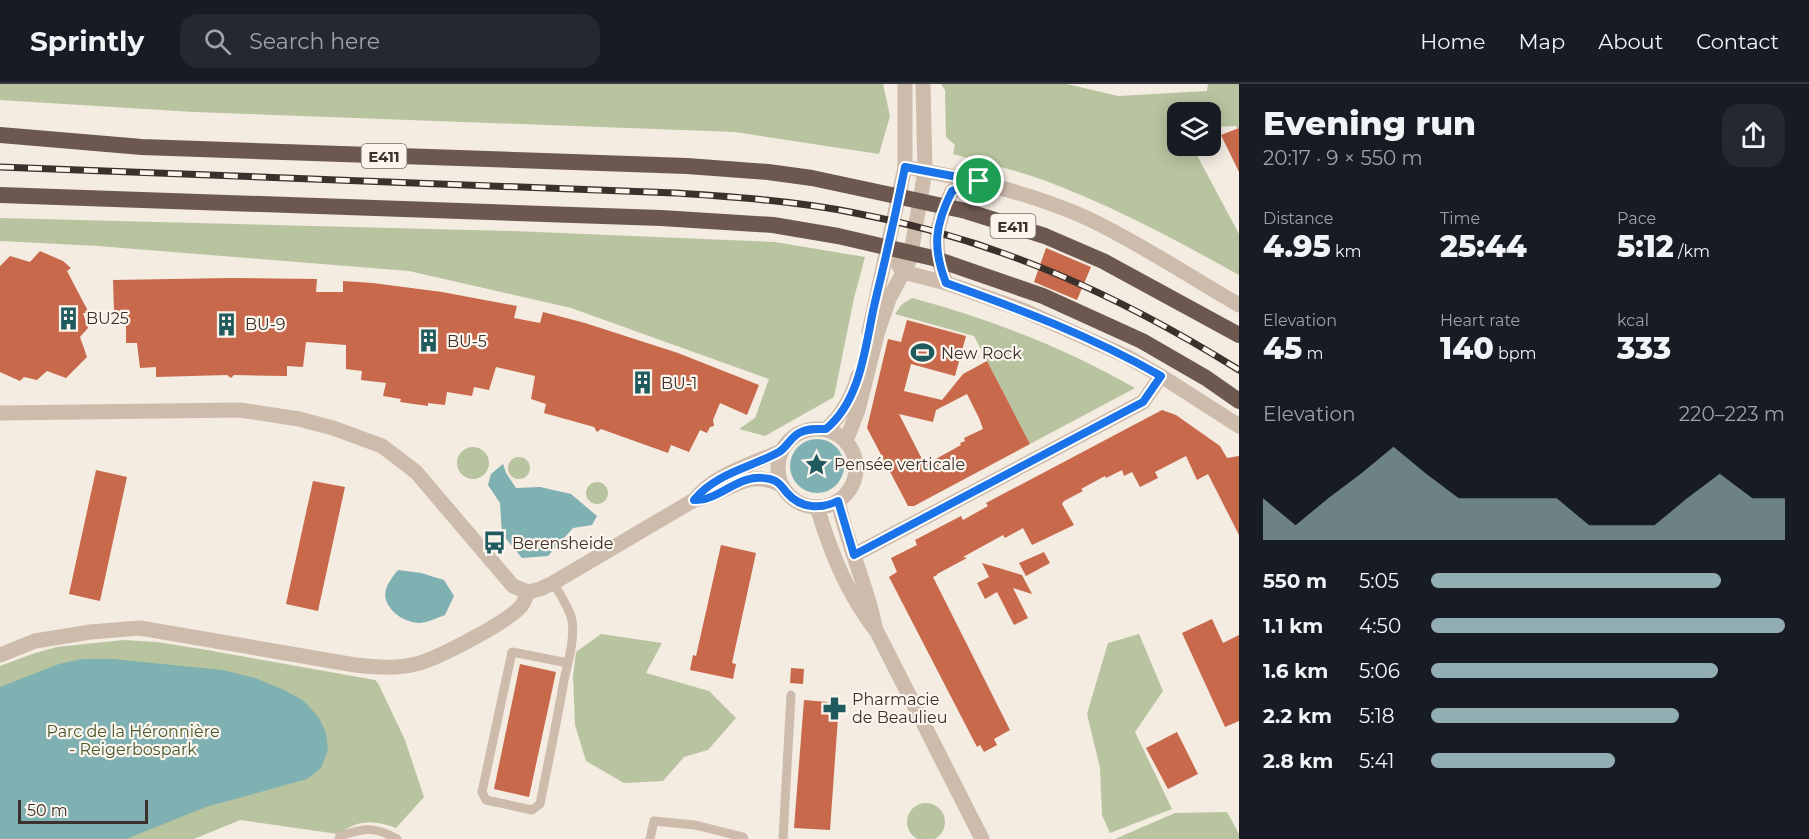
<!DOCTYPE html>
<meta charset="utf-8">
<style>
body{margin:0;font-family:Montserrat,sans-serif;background:#242831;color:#f1f3f6;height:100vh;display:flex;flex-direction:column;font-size:22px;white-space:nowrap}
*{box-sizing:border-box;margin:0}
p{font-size:20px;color:#9ea1a6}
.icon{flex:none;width:33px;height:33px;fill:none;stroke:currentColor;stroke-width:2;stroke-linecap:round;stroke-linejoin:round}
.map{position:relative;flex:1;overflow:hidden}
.panel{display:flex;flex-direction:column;background:#171b24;width:570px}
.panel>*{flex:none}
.buttons{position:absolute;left:1167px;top:18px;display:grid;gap:12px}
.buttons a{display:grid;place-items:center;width:54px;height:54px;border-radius:12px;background:#171b24;box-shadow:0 3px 15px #0003;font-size:30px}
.scale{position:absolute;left:18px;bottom:15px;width:130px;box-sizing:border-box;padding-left:6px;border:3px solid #3b302b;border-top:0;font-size:16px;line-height:21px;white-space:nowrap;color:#3b302b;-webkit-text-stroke:4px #fbf5ee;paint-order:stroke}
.pin{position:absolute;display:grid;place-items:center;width:51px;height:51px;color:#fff;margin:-26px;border:3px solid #fff;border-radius:50%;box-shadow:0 2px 6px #0007}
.round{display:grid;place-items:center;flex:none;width:63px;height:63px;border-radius:18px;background:#242831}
.summary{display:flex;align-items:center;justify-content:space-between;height:102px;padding:0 24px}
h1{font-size:33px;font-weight:800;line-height:45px}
.stats{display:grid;grid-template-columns:repeat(3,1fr);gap:9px;height:102px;padding:6px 24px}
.stats div{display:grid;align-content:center}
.stats b{font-size:30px;font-weight:800}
.stats small{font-size:16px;font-weight:400}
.stats p{font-size:16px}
.chart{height:168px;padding:12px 24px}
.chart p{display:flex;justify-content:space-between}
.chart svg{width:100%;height:108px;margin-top:6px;fill:#92aeb2;opacity:.7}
ul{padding:0 24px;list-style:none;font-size:20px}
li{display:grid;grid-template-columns:96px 72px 1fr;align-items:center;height:45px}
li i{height:15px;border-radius:8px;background:#92aeb2}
header{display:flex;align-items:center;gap:36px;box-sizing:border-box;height:84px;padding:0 30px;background:#171b24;border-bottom:2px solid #363941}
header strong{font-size:28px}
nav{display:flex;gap:33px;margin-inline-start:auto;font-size:21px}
.search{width:420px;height:54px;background:#242831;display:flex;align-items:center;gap:15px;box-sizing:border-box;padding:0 21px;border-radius:18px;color:#9ea1a6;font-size:22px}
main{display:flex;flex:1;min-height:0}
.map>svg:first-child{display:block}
</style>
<header>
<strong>Sprintly</strong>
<div class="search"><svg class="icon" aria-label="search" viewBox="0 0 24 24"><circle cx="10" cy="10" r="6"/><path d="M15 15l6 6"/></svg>Search here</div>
<nav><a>Home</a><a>Map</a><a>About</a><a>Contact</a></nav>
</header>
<main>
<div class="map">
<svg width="1239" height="755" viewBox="0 0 1239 755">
<rect width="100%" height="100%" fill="#f4ebe1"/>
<!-- green -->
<path fill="#b8c4a0" d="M0,0H883L890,32L879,70L735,48L194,28L0,16Z
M941,0H1067L1118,12L1207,7L1208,0H1239V47L1236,42L1211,43L1210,28H1178V62H1192L1239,150V191C1176,156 1113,122 1046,97C1016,86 984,79 953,70L955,61L946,53L945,6Z
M0,134L513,147L775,158L865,173L854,214L834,313L765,352L739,345L755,334L769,295L571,224L409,187L98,162L0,157Z
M912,214C990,235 1065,264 1135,304L1030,360L974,252L895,230L902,220Z
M457 379a16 16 0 1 1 32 0a16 16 0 1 1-32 0Z
M508 384a11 11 0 1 1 22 0a11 11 0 1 1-22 0Z
M586 409a11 11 0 1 1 22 0a11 11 0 1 1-22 0Z
M601,550L662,559L646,589L709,607L736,634L708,666L684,673L663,697L624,699L586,677L575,641L573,592L576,568Z
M1139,550L1163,607L1135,648L1172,725L1110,749L1102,731L1100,684L1087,630L1108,559Z
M124,556L157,558L207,566L375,596L378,599L405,656L424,713L396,744C373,735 358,736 338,750L240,736L194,755H0V582L32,570L57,563Z
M907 738a19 19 0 1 1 38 0a19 19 0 1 1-38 0Z
M1175,729L1227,728L1239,750V755H1115Z"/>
<!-- water -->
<path fill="#7fb0b2" d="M790 382a27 27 0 1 1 54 0a27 27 0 1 1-54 0Z
M503,380L506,389L516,404L540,403L571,410L597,432L592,441L573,444L548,472L522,474L502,450L500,419L488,401L491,390Z
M398,486L421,489L444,496L454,512L445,531C437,534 426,539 418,539C410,538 402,535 396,530C379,514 384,503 398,486Z
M82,575H113L222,586L255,594L284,606L304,617L319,634L326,649L328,666L321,684L307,695L206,723L126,755H0V603L59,580Z"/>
<!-- building -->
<path fill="#c8694b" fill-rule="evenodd" d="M1239,44V88L1221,51Z
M1046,164L1091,183L1077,216L1034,198Z
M40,167L63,177L71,184L67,187L89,229H83L88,244L80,253L87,273L66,294L47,287L37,296L24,293L20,297L0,288V182L10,172L30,178Z
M231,194L317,195L316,208H343V197L373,199L442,208L517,222L514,234L540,239L543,228L585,239L678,269L759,301L747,331L720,319L713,336L714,342L710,343L707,349L700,346L689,368L671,361L668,369L601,345L597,348L594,343L544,329L546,320L531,315L535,292L496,283L489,306L474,303L472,312L447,308L445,321L428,319V322L400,318L401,315L383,312L386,299L361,296L362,287L346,285V261L306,258L303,283L287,282V292L234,291L231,294L227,291L156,293V283L140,284L137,259H126V228H114L113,196Z
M907,236L966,252L955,292L911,280L904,307L942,316L963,290L987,277L1030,360L914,422H908L867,344L888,255L901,258ZM967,310L979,334L983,345L964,354L965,357L960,359L961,361L925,381L899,330L933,338L936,326Z
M1162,326L1176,331L1220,362L1227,374L1239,372V451L1208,390L1197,396L1186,372L1155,388L1158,394L1140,403L1132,388L1124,392L1122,386L1106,394L1105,392L1081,405L1083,407L1064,417L1062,420L1074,441L1032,461L1023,444L1005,454L1003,451L963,473L967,474L937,490V491L933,493L1010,646L994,655L997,661L984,668L980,661L977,663L889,493L897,488L891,474L917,461L915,456L961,432L963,436L988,422L986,419Z
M96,386L127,393L100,517L69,510Z
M313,397L345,403L318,527L286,520Z
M721,461L756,469L732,579L736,580L733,595L690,586L693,571L696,572Z
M1044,468L1050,479L1026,492L1019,479Z
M982,479L1022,491L1032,510L1013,504L1028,534L1014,541L997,508L985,515L977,499L989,493Z
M1212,535L1223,559L1239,551V637L1225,643L1182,549Z
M520,580L556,588L529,713L494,705Z
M791,584L804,585L803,600L790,599Z
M804,616L839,619L830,746L794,744Z
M1177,648L1198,690L1168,705L1146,664Z"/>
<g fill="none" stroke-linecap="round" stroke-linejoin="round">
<!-- service -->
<path stroke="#cdbbac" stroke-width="9" d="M553,499C560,510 569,523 572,536C575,555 568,578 564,596C557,638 548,679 540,720L532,726L486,716L482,708L512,568L568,579
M339,755L340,752C365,744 374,742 397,755
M650,755L654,737L695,741L743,753L744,755
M783,755L791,611"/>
<!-- minor -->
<path stroke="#cdbbac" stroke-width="15" d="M946,199C932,163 935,141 952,107L979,97
M838,417C847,460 866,499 875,542
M817,423C831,469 847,510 877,548L982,755
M854,471L1143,318L1161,292"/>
<!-- tertiary -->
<path stroke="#cdbbac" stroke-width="15" d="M905,83C968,95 1030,108 1089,135C1141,160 1189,192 1239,221
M888,165L903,188L946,199L1023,226L1126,272L1161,292L1239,342
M869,248L905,83V0
M0,329L240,326L299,335L333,344L382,362L416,388L513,502L528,508
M778 384a39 39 0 1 1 78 0a39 39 0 1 1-78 0Z
M826,345C841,333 853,311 858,292
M846,357L858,326L878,247L889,215L910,175L925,87L923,0
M694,416C715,390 752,380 781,367
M528,508L540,505L553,499L694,416C727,412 746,382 781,401
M0,571L35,557L90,548L140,544L355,581C375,583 396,585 416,580C437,575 510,537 522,521C525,517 526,511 528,508"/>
<!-- trunk -->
<path stroke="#6c584f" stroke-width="16" d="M0,51L142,63L687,82L768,88L812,94L966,127L1045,152L1103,177L1239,251
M0,111L661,134L773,141L838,152L933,174L1043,212L1142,257L1206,294L1239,317"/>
<defs>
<path id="rail" d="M0,83L675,109C735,113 796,117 855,129C995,155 1119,211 1239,286"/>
</defs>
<!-- rail casing -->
<use href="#rail" stroke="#3b302b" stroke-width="7"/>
<!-- rail -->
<use href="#rail" stroke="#fbf5ee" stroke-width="4.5" stroke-dasharray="14" stroke-linecap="butt"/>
</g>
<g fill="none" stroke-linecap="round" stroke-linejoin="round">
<defs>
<path id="route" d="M905,83L979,97L952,107C935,141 932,163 946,199C1020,225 1093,253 1161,292L1143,318L854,471L838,417C821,425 801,425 787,409C782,403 779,397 770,395C743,389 729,407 708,414C704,416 699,416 694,416C716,389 750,384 779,368C787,363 790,354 799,349C808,344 817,345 826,345C862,315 865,261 875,218C886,173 896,128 905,83Z"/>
</defs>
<!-- route casing -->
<use href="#route" stroke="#fff" stroke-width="12"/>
<!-- route -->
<use href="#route" stroke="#1a73e8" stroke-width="8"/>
</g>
<!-- icons -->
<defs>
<symbol id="building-bare" viewBox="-9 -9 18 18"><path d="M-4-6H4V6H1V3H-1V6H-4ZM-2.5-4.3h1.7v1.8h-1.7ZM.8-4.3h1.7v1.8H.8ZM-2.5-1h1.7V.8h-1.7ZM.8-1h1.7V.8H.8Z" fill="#1f5a5e" stroke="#fbf5ee" stroke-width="2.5" paint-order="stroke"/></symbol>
<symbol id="stadium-bare" viewBox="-9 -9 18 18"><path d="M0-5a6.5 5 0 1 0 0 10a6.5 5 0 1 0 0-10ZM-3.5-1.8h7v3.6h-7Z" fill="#1f5a5e" stroke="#fbf5ee" stroke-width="2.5" paint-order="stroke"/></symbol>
<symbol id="sight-bare" viewBox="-9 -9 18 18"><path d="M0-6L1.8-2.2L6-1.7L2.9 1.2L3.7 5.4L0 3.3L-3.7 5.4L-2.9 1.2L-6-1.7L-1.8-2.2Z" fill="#1f5a5e" stroke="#fbf5ee" stroke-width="2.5" paint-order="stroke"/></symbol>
<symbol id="bus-bare" viewBox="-9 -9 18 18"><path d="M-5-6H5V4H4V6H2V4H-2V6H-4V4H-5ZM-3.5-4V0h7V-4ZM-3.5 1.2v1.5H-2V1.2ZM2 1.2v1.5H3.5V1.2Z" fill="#1f5a5e" stroke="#fbf5ee" stroke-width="2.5" paint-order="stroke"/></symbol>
<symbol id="pharmacy-bare" viewBox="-9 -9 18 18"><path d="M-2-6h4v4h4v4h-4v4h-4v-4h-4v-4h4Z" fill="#1f5a5e" stroke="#fbf5ee" stroke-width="2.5" paint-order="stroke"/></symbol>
</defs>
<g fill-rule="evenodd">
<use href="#building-bare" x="52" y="218" width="33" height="33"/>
<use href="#building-bare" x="210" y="224" width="33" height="33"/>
<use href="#building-bare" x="412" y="240" width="33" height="33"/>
<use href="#stadium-bare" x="906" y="252" width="33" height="33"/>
<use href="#building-bare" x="626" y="282" width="33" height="33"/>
<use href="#sight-bare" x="800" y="364" width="33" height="33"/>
<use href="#bus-bare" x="478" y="442" width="33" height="33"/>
<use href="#pharmacy-bare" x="818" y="608" width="33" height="33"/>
</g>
<g text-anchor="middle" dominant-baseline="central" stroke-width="4.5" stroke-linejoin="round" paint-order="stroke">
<!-- shield labels -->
<g fill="#fbf5ee" stroke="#756b66" stroke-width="1.5">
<rect x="361.5" y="60" width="45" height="24" rx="4.5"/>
<rect x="990.5" y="130" width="45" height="24" rx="4.5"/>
</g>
<g font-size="15" font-weight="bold" fill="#3b302b">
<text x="384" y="72">E411</text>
<text x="1013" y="142">E411</text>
</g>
<!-- poi labels -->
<g font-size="16" fill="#3b302b" stroke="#fbf5ee" text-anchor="start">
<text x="86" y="234">BU25</text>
<text x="245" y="240">BU-9</text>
<text x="447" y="257">BU-5</text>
<text x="941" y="269">New Rock</text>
<text x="661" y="299">BU-1</text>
<text x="834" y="380">Pensée verticale</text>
<text x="512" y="459">Berensheide</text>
<text x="852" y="615">Pharmacie<tspan x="852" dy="18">de Beaulieu</tspan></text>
</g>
<!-- park labels -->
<g font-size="16" fill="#4a5a2e" stroke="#fbf5ee">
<text x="133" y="647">Parc de la Héronnière<tspan x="133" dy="18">- Reigerbospark</tspan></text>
</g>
</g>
</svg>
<div class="buttons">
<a><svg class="icon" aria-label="layers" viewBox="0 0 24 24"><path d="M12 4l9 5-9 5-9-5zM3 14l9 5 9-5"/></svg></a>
</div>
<div class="scale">50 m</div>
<div class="pin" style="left:979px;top:97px;background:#1e9e55"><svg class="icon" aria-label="arrive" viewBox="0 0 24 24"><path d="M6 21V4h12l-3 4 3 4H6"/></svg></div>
</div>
<section class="panel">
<div class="summary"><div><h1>Evening run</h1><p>20:17 · 9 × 550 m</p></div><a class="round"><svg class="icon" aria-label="share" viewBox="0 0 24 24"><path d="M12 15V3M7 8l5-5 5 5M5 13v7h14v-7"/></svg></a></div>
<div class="stats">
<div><p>Distance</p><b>4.95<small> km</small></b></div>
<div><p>Time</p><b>25:44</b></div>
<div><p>Pace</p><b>5:12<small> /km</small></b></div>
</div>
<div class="stats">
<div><p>Elevation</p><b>45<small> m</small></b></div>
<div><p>Heart rate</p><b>140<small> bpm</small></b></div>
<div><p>kcal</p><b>333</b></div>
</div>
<div class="chart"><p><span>Elevation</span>220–223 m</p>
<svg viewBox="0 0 160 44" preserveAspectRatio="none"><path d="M0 44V27L10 38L20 27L30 17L40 6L50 17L60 27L70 27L80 27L90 27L100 38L110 38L120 38L130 27L140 17L150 27L160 27V44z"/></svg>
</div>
<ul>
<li><b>550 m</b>5:05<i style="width:82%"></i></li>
<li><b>1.1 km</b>4:50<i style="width:100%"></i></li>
<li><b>1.6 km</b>5:06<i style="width:81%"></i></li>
<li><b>2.2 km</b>5:18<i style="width:70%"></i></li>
<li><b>2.8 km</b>5:41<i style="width:52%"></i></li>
</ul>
</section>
</main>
